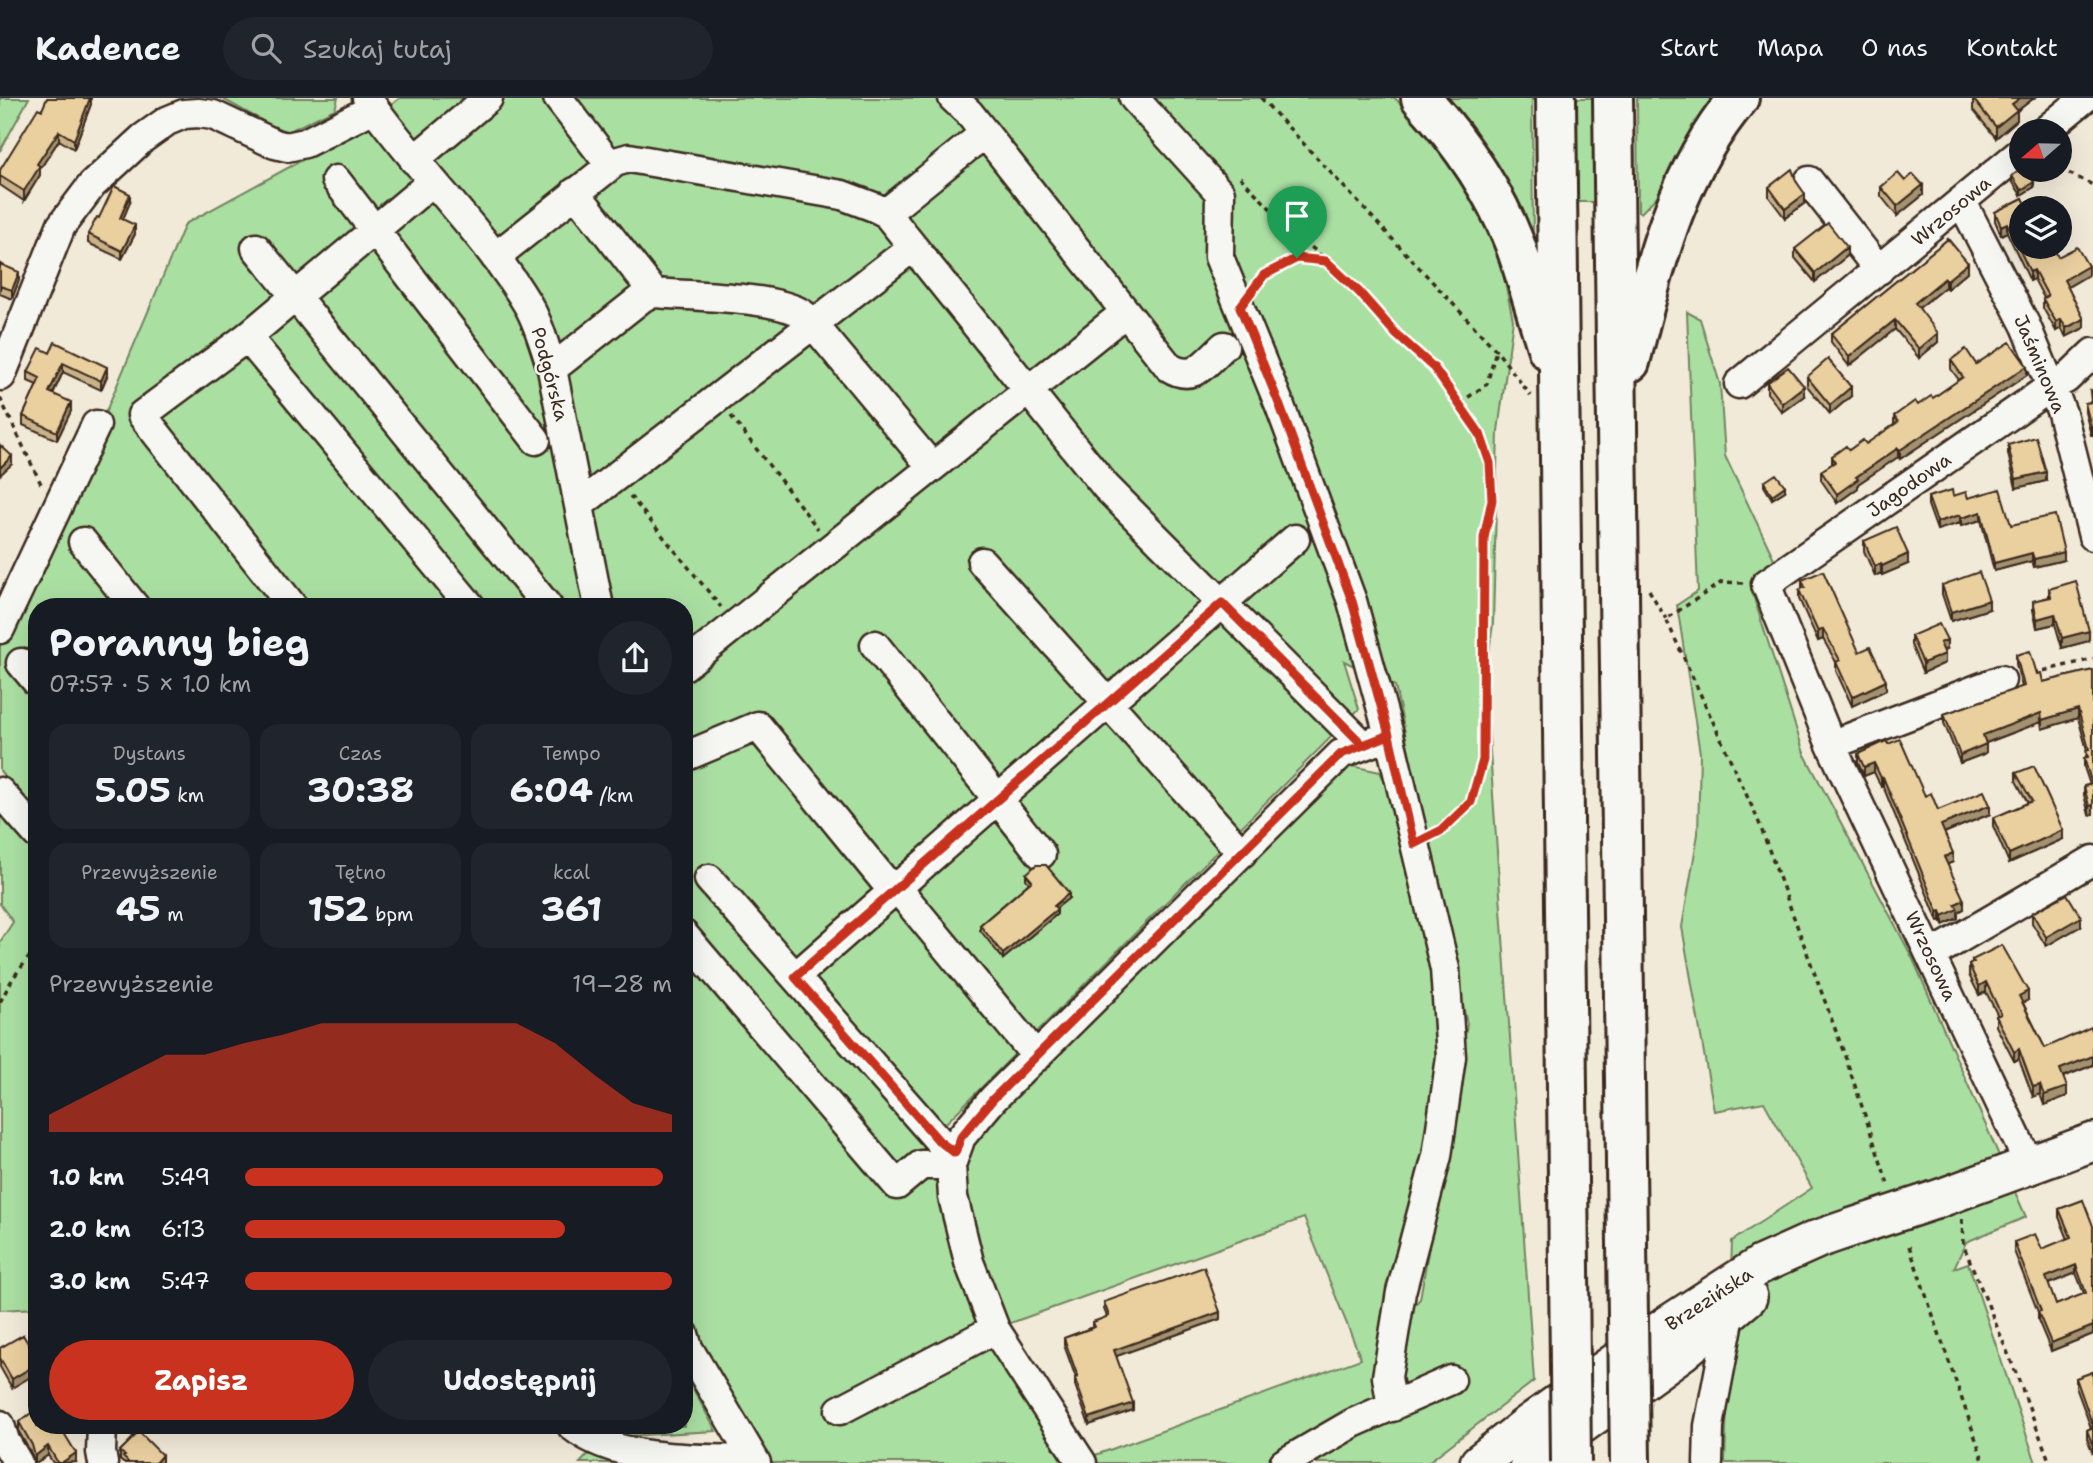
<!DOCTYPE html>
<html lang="pl">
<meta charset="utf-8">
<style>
body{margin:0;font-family:"Shantell Sans",sans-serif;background:#20242c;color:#f1f3f6;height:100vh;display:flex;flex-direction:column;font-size:26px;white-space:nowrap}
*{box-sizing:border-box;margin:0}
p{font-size:23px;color:#9ea1a6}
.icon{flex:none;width:38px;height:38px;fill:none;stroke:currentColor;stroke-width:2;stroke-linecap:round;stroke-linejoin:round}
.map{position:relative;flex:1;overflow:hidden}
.panel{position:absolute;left:28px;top:500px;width:665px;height:836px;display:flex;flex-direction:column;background:#171b24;border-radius:28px;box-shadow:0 7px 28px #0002}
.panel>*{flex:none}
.needle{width:46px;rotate:250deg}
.fabs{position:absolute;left:2009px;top:21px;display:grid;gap:14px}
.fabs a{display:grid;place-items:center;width:63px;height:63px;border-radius:50%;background:#171b24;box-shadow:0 7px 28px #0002;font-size:35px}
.pin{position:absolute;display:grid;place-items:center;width:60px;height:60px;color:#fff;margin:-72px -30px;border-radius:50% 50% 50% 0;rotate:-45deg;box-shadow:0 0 7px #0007}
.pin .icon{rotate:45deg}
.round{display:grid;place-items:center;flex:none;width:74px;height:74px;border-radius:37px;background:#20242c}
.headline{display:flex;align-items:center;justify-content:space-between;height:119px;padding:0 21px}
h1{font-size:38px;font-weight:700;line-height:52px}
.stats{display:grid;grid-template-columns:repeat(3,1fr);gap:10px;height:119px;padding:7px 21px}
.stats div{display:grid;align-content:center;border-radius:18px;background:#20242c;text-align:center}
.stats b{font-size:35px;font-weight:700}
.stats small{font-size:19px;font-weight:400}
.stats p{font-size:19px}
.chart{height:196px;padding:14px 21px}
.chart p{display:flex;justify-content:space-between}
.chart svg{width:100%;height:126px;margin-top:7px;fill:#c8321e;opacity:.7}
.button{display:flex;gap:14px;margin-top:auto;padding:14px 21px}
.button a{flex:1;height:80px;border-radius:42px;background:#c8321e;color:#fff;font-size:28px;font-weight:700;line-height:80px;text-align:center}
.button a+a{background:#20242c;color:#f1f3f6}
ul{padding:0 21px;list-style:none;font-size:23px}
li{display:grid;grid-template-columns:112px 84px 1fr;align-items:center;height:52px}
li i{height:18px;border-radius:9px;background:#c8321e}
header{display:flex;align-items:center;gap:42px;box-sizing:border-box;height:98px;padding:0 35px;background:#171b24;border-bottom:2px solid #363941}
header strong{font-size:33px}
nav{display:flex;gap:38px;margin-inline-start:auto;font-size:24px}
.search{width:490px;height:63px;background:#20242c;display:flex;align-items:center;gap:18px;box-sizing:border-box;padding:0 24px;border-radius:38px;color:#9ea1a6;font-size:26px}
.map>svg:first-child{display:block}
</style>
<header>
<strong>Kadence</strong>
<div class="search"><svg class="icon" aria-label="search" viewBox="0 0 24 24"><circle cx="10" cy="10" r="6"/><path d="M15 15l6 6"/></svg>Szukaj tutaj</div>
<nav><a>Start</a><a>Mapa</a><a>O nas</a><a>Kontakt</a></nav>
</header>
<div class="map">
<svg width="2093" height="1365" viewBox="0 0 2093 1365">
<rect width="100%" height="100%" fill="#f2ead9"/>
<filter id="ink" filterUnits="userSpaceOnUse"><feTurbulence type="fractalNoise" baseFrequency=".0143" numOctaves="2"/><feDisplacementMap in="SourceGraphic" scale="14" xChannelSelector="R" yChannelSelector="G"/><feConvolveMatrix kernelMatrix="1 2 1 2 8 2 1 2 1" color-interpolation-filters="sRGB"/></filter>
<g filter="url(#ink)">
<!-- green -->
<path fill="#aadfa2" stroke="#728460" stroke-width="2" d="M0,0H29L0,53Z
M221,0H338L335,11L285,35Z
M400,0H1395L1453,63L1496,142L1513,222L1498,333L1493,526L1485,582L1534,1283L1427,1365H1091L1090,1359L1361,1261L1304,1120L1005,1227L972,1137L960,1075L973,1041L1342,666L1380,674L1390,693L1434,879L1441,964L1386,1236L1420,1201L1467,926L1395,588L1344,563L1359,611L929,1042L938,1094L987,1240L1070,1365H768L699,1254L684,1194V509H37V719L0,673V545L18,522L185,126L363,29Z
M1430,0H1532L1533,151Z
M1571,0H1601L1603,104H1572Z
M1637,0H1726L1664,91L1641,115L1638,113Z
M1687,214L1700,221L1720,286L1725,358L1777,467L1751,491L1804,655L1912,859L2026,1119L1966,1144L1954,1170L1968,1165L2036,1365H1725L1732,1143L1812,1090L1764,1004L1714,1013L1682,829L1698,736L1700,655L1677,507L1698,493Z
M0,715L37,745V1210L0,1212V844L13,824L0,806Z
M684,1274L716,1333L605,1339L591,1328H684Z
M595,1349L619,1365H580Z"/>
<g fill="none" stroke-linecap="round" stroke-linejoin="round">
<defs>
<path id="minor" d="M367,0C416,71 484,133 528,207C539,226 545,249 552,271L599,509
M558,0L610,67
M953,0L969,15L1169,269C1194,285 1205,265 1224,248
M1134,0L1220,95L1219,159L1280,308L1352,503L1389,637L1445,871L1451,959L1437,1058L1401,1194L1387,1279L1392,1309
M2045,33L2085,0
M414,62L488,0
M336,82L536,342
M1809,83L1879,172
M575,94L654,195
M1962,104L2026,228L2062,315L2093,438
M886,115L985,35
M256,150L548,509
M495,159L615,64L629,60L842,97L874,109L886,115L1106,389L1363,647
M247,239L471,509
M552,271L643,199L654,195C690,198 771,198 801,215C805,217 809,222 813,226L932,369
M1,278L61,128L92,87L143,40L167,23L184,16L198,15L213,17L275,46L287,49L305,45L374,10
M1739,286L2021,54
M579,407L913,149
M83,444L135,509
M982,464L1242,755
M293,509L142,317L247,239L432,84
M0,531L96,327
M875,547L1041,756
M21,565L37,584
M684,568L1126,214
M1831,647L2001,582
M684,659L758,628L883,781L897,790L1037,959
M0,694L37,736
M709,781L939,1043L955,1055
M684,837L897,1087L921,1067H951
M1931,857L2093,762
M795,879L1295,441
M2030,1068L1831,647L1766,486L2052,288L2066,281L2093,255
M684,1236L688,1250L756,1365
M840,1312L995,1231
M0,1327L5,1343L18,1365
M102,1328L101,1354L103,1365
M572,1328C618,1365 697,1360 754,1362
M1082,1365L995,1231L969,1164L953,1099L951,1067L961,1039L993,1001L1341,656L1380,641
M1284,1365L1353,1325L1451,1282
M1708,1365L1709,1328L1731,1212"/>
<path id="major" d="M1935,1102L2093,1044
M1479,1365L1526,1328L1669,1226L1760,1167L1818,1141L1850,1130
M1529,1365L1682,1254L1748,1199"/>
<path id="highway" d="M1421,0C1460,43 1493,90 1514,144C1527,179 1536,216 1548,252
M1556,0L1569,1171
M1613,0L1627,1146
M1630,264C1654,171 1675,75 1739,0"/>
</defs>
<!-- minor casing -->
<use href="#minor" stroke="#3b2a1e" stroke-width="33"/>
<!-- major casing -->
<use href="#major" stroke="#3b2a1e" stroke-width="42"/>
<!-- highway casing -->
<use href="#highway" stroke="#3b2a1e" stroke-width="44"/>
<!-- path -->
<path stroke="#3b2a1e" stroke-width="3.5" stroke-dasharray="5 5" stroke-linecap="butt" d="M1261,0L1496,252L1531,298
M2060,71L2093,87
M1240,79L1288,129L1325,161
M1255,189L1264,177L1297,160L1326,163L1359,194L1397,237L1434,270L1480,336L1490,365L1492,402L1484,440L1483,662L1471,704L1442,732L1435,735
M0,300L42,388
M1460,305L1487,286L1496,252
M731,318L818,431
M630,398L721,509
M1743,485L1722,484L1666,521L1758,722L1844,955L1889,1089
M1649,492L1666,521
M2034,575L2093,561
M36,758L37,770
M0,904L13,880L37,849
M1962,1121L1963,1146L2018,1280L2050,1365
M1909,1148L1984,1365"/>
<!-- minor -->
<use href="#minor" stroke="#f6f6f2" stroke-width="28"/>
<!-- major -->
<use href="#major" stroke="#f6f6f2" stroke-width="37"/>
<!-- highway -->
<use href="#highway" stroke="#f6f6f2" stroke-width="38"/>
<defs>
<path id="major-bridge" d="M1850,1130L1935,1102"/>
<path id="highway-bridge" d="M1627,1146L1630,1365
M1569,1171L1571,1365"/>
</defs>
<!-- major-bridge casing -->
<use href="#major-bridge" stroke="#3b2a1e" stroke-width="42" stroke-linecap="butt"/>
<!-- highway-bridge casing -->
<use href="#highway-bridge" stroke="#3b2a1e" stroke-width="44" stroke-linecap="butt"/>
<!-- major-bridge -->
<use href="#major-bridge" stroke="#f6f6f2" stroke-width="37"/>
<!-- highway-bridge -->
<use href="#highway-bridge" stroke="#f6f6f2" stroke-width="38"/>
</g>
<!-- wall -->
<path fill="#c9b289" stroke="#3b2a1e" stroke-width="2" fill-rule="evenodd" d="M91,0V6L74,51L59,42L40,71V77L24,103L0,87V72L42,12Z
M1974,0H2034L2017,13V22L1996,40L1973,12V1Z
M2012,78L2034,89L2021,97L2012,83Z
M1796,83L1805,105L1785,120L1769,99V89Z
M1905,83L1923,97L1897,118L1881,98V89Z
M2023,100L2021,149L2058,159L2088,177L2068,189L2084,230L2066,239L2061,230L2056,233L2043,210V201L2044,200L2034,181L2030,183L2007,134L2001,137L1995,123V114Z
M130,104L123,121L135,136L122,161L88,145V136L99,120Z
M1948,141L1968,173L1947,191L1945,189L1919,210L1938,244L1919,260L1895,231L1849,268L1831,244V236Z
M1795,151L1847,158L1815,184L1795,160Z
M0,166L19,182L12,201L0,196Z
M50,255L107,278L101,292L63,274L53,296L71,313L57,342L23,327V318L37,287L28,283V274Z
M1951,262L2027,277L1900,361L1898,359L1858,386V390L1837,405L1821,382V373L1832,366V358L1866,346L1894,327V318L1933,300L1959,282L1951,271Z
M1807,279L1851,298L1830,316L1807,288Z
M1767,285L1804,298L1782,314L1767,295Z
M2093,292V337H2091L2085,314V305L2091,304L2090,293Z
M2008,347L2046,383L2016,390L2008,356Z
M1764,384L1785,393L1772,401L1764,388Z
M1953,398L1968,400L2064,462L2034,469L2032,463L1994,473L1981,422L1961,428L1960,425L1937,432L1928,407V399Z
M1864,443L1908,466L1882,477L1881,475L1875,478L1864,453Z
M1802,482L1859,554L1886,592L1852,608L1836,573V564L1823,541L1818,543L1799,501V492L1802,490Z
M1942,487L1989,511L1951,523L1942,496Z
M2049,491L2089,543L2062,550L2055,526L2037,530L2033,512V503L2049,499Z
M1911,538L1947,551L1944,553L1945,565L1923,575L1911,547Z
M2016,557L2037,576L2043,584L2093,572V716L2089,717L2084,697V688L2090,687L2084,669V660L2086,659L2087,652L2078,620L2042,631L2041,624L1986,645V655L1960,665L1944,625V616L2022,589L2016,566Z
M1888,646L1925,698L1938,712L1990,716L1944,735L1953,764L1947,766L1964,811L1958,814V820L1943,827L1941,822L1938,823L1883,688L1881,689L1874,674L1864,678L1858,665V656Z
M2016,675L2063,741L2009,765L1993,728V720L2028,705L2016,683Z
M1026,776L1069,800L1056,810L1057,816L1003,861L980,832V827L1029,785L1026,781Z
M2032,815L2081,828L2046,848L2032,825Z
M1972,862L2028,902L2023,905L2045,950L2093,935V967L2063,979L2067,998L2044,1007L2040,996L2033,999L2019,961L2014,963L1996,928V918H1998L1986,894L1979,897L1969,877V867L1972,865Z
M2083,1102L2093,1236L2051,1253L2038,1222V1214L2014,1153V1144L2042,1151L2068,1141L2059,1119V1111ZM2076,1175L2084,1196L2056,1207L2048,1186Z
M1104,1204L1220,1221L1116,1258L1133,1312L1089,1327L1075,1287V1280H1076L1064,1247V1240L1093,1229V1224L1107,1219L1104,1211Z
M23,1237L12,1290L0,1269V1250Z
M2093,1274V1356L2087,1340V1332L2091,1330L2076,1289V1280Z
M19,1324L51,1336L76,1364L53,1365L48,1357L37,1365H35L32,1357L19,1334Z
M120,1328H145L140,1334L162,1365H123L120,1362V1353L134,1340Z"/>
<!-- shaded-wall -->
<path fill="#a4916f" stroke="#3b2a1e" stroke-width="2" d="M90,0H91V6L74,51V42Z
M2020,0H2034L2017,13V22L1996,40V29L2012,6Z
M59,33V42L40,71V77L24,103V93L37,66Z
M2034,84V89L2021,97V92Z
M1923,87V97L1897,118V108Z
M130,96V104L120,128V120Z
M1805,96V105L1785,120V111Z
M2007,125V134L2001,137V128Z
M135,127V136L122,161V153Z
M1847,149V158L1815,184V175Z
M1968,165V173L1947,191V182Z
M2088,168V177L2064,191V182Z
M2034,172V181L2030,183V174Z
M19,174V182L12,201V192Z
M1945,180V189L1915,213V205Z
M2061,221V230L2056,233V224Z
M2084,221V230L2066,239V230Z
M1895,222V231L1849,268V259Z
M1938,235V244L1919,260V251Z
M63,265V274L49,303V294Z
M2027,268V277L1900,361V352Z
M107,269V278L101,292V283Z
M1804,288V298L1782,314V305Z
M1851,289V298L1830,316V307Z
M71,304V313L57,342V334Z
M2093,328V337H2091V329Z
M1898,350V359L1858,386V390L1837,405V396L1856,379Z
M12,358V366L0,377V370Z
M2046,374V383L2016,390V381Z
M1785,388V393L1772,401V397Z
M1981,414V422L1961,428V420Z
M1960,417V425L1937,432V424Z
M2064,454V462L2034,469V461Z
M2032,455V463L1994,473V465Z
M1908,456V466L1882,477V468Z
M1881,466V475L1875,478V468Z
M1989,502V511L1951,523V514Z
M2055,516V526L2037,530V521Z
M1823,531V541L1818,543V534Z
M2089,533V543L2062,550V540Z
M1947,542V551L1940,554V545Z
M1945,556V565L1923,575V565Z
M1886,583V592L1852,608V599Z
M2078,611V620L2042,631V622Z
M2041,615V624L1983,646V637Z
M1986,646V655L1960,665V657Z
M1874,665V674L1864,678V669Z
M1883,679V688L1881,689V680Z
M1990,707V716L1941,736V727Z
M2093,707V716L2089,717V708Z
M2063,732V741L2009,765V756Z
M1953,755V764L1944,768V759Z
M1069,795V800L1054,812V808Z
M1964,802V811L1958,814V820L1943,827V818L1955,806Z
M1057,811V816L1003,861V856Z
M1941,813V822L1938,823V814Z
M2081,819V828L2046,848V839Z
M1986,884V894L1979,897V888Z
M2028,893V902L2019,907V898Z
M2019,951V961L2014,963V954Z
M2093,958V967L2060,980V971Z
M2040,987V996L2033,999V989Z
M2067,989V998L2044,1007V997Z
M2076,1167V1175L2046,1187V1179Z
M1220,1214V1221L1114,1259V1252Z
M2093,1228V1236L2051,1253V1245Z
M37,1266V1275L12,1290V1281Z
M1133,1305V1312L1089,1327V1320Z
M137,1328H145L134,1340V1331Z
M48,1348V1357L37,1365H35V1358Z
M76,1355V1364L61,1365Z
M162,1357V1365H155Z"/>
<!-- building -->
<path fill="#eacf9f" stroke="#3b2a1e" stroke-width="2" fill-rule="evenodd" d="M47,0H90L74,42L59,33L37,66L40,68L24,93L0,78V72L38,10L42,12Z
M1974,0H2020L2012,6L2017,12L1996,29L1973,1Z
M1792,71L1796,83L1805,96L1785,111L1769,89Z
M2021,71V72H2026L2034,84L2021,92L2012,78Z
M1898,75L1905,83L1913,76L1923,87L1897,108L1881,89Z
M114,88L130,96L120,120L135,127L122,153L88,136L97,119L99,120Z
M2023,100L2028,110H2021V149H2047L2048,150L2053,149L2058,159L2077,149L2088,168L2064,182L2084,221L2066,230L2061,221L2056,224L2043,201L2048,198L2034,172L2030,174L2007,125L2001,128L1995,114Z
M1828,125L1847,149L1815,175L1795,151Z
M1948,141L1968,165L1947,182L1945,180L1915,205L1938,235L1919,251L1895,222L1849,259L1831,236Z
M0,166L19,174L12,192L0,188Z
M55,244L107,269L101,283L63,265L49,294L71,304L57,334L23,318L40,280L28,274L40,250L50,255Z
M2010,244L2027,268L1900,352L1898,350L1856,379L1858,381L1837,396L1821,373L1835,364L1832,358L1846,348L1849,352L1863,342L1866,346L1898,324L1894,318L1915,303L1918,307L1931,298L1933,300L1963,279L1951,262L1966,251L1976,266Z
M1828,261L1851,289L1830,307L1807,279Z
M1788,269L1804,288L1782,305L1767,285Z
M2093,292V303L2090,293Z
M2093,304V328L2091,329L2085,305Z
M2036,339L2046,374L2016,381L2008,347Z
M0,347L12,358L0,370Z
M1776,376L1785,388L1772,397L1764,384Z
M2000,391L2011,427L2055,417L2064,454L2034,461L2032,455L1994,465L1981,414L1961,420L1960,417L1937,424L1928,399L1952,392L1953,398L1966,394L1968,400Z
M1896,429L1908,456L1882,468L1881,466L1875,468L1864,443Z
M1823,473L1859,554L1870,549L1886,583L1852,599L1836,564L1840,562L1823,531L1818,534L1799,492L1805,489L1802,482Z
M1979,474L1989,502L1951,514L1942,487Z
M2076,483L2089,533L2062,540L2055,516L2037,521L2033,503L2051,499L2049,491Z
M1939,526L1947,542L1940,545L1945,556L1923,565L1911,538Z
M2030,553L2037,576L2041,575L2043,584L2093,572V707L2089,708L2084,688L2092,686L2084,660L2088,659L2086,652L2089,651L2078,611L2042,622L2041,615L1983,637L1986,646L1960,657L1944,616L2024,588L2016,557Z
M1900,641L1925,698L1931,695L1938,712L1984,693L1990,707L1941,727L1953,755L1944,759L1964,802L1955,806L1958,811L1943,818L1941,813L1938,814L1883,679L1881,680L1874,665L1864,669L1858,656L1886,643L1888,646Z
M2034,668L2063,732L2009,756L1993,720L2032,703L2016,675Z
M1036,767H1046L1069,795L1054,808L1057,811L1003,856L980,827L1032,783L1026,776Z
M2067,796L2081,819L2046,839L2032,815Z
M2002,847L2028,893L2019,898L2045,950L2091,929L2093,935V958L2060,971L2067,989L2044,997L2040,987L2033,989L2019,951L2014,954L1996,918L2001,916L1986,884L1979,888L1969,867L1974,864L1972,862Z
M2083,1102L2093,1128V1228L2051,1245L2038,1214L2041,1213L2014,1144L2035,1136L2042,1151L2071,1139L2059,1111ZM2076,1167L2086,1195L2056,1207L2046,1179Z
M1204,1169L1220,1214L1114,1252L1133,1305L1089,1320L1075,1280L1078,1279L1064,1240L1095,1229L1093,1224L1109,1218L1104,1204Z
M23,1237L37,1260V1266L12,1281L0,1260V1250Z
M2093,1274V1328L2076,1280Z
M34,1313L37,1317V1328H45L51,1336L61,1330L76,1355L61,1365H58L48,1348L35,1358L32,1347L19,1324Z
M2093,1329V1348L2087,1332Z
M139,1334L162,1357L155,1365H129L123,1359L125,1358L120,1353Z"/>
</g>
<g fill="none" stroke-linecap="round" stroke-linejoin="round" filter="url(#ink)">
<defs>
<path id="route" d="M1297,160L1264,177L1240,209L1280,308L1352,503L1389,637L1341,656L993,1001L961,1039L955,1055L939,1043L795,879L1222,505L1363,647L1389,637L1414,746L1442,732L1471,704L1483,662L1484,440L1492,402L1490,365L1480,336L1434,270L1397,237L1359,194L1326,163L1297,160"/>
</defs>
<!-- route casing -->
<use href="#route" stroke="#fff" stroke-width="14"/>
<!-- route -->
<use href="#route" stroke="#c8321e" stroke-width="9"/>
</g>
<g text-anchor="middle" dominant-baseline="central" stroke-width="5" stroke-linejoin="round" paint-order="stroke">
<!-- street labels -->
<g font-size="19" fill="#3b2a1e" stroke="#f6f6f2">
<text transform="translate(1951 113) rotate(-40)">Wrzosowa</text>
<text transform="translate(2040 266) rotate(67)">Jaśminowa</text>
<text transform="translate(550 276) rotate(75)">Podgórska</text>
<text transform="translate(1909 387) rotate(-35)">Jagodowa</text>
<text transform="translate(1931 858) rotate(65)">Wrzosowa</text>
<text transform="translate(1709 1201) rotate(-33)">Brzezińska</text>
</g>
</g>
</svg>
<div class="fabs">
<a><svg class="needle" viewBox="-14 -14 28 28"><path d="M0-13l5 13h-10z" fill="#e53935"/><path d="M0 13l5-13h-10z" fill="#9ea1a6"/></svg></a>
<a><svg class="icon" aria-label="layers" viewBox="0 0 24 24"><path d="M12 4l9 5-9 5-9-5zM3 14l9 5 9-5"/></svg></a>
</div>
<div class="pin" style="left:1297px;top:160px;background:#1e9e55"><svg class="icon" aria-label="arrive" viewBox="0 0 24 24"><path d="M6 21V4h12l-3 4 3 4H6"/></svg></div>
<section class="panel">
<div class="headline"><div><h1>Poranny bieg</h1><p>07:57 · 5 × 1.0 km</p></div><a class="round"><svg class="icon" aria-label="share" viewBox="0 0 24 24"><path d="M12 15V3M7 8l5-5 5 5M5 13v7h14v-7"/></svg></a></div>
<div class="stats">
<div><p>Dystans</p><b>5.05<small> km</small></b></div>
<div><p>Czas</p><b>30:38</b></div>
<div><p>Tempo</p><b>6:04<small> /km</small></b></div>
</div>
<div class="stats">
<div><p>Przewyższenie</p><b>45<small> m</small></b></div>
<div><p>Tętno</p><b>152<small> bpm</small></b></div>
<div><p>kcal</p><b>361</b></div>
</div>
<div class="chart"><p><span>Przewyższenie</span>19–28 m</p>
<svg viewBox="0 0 160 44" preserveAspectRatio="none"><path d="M0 44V38L10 31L20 24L30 17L40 17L50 13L60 10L70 6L80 6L90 6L100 6L110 6L120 6L130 13L140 24L150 34L160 38V44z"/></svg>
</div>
<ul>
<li><b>1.0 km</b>5:49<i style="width:98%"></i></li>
<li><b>2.0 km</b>6:13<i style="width:75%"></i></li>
<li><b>3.0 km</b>5:47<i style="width:100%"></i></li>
</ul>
<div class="button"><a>Zapisz</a><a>Udostępnij</a></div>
</section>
</div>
